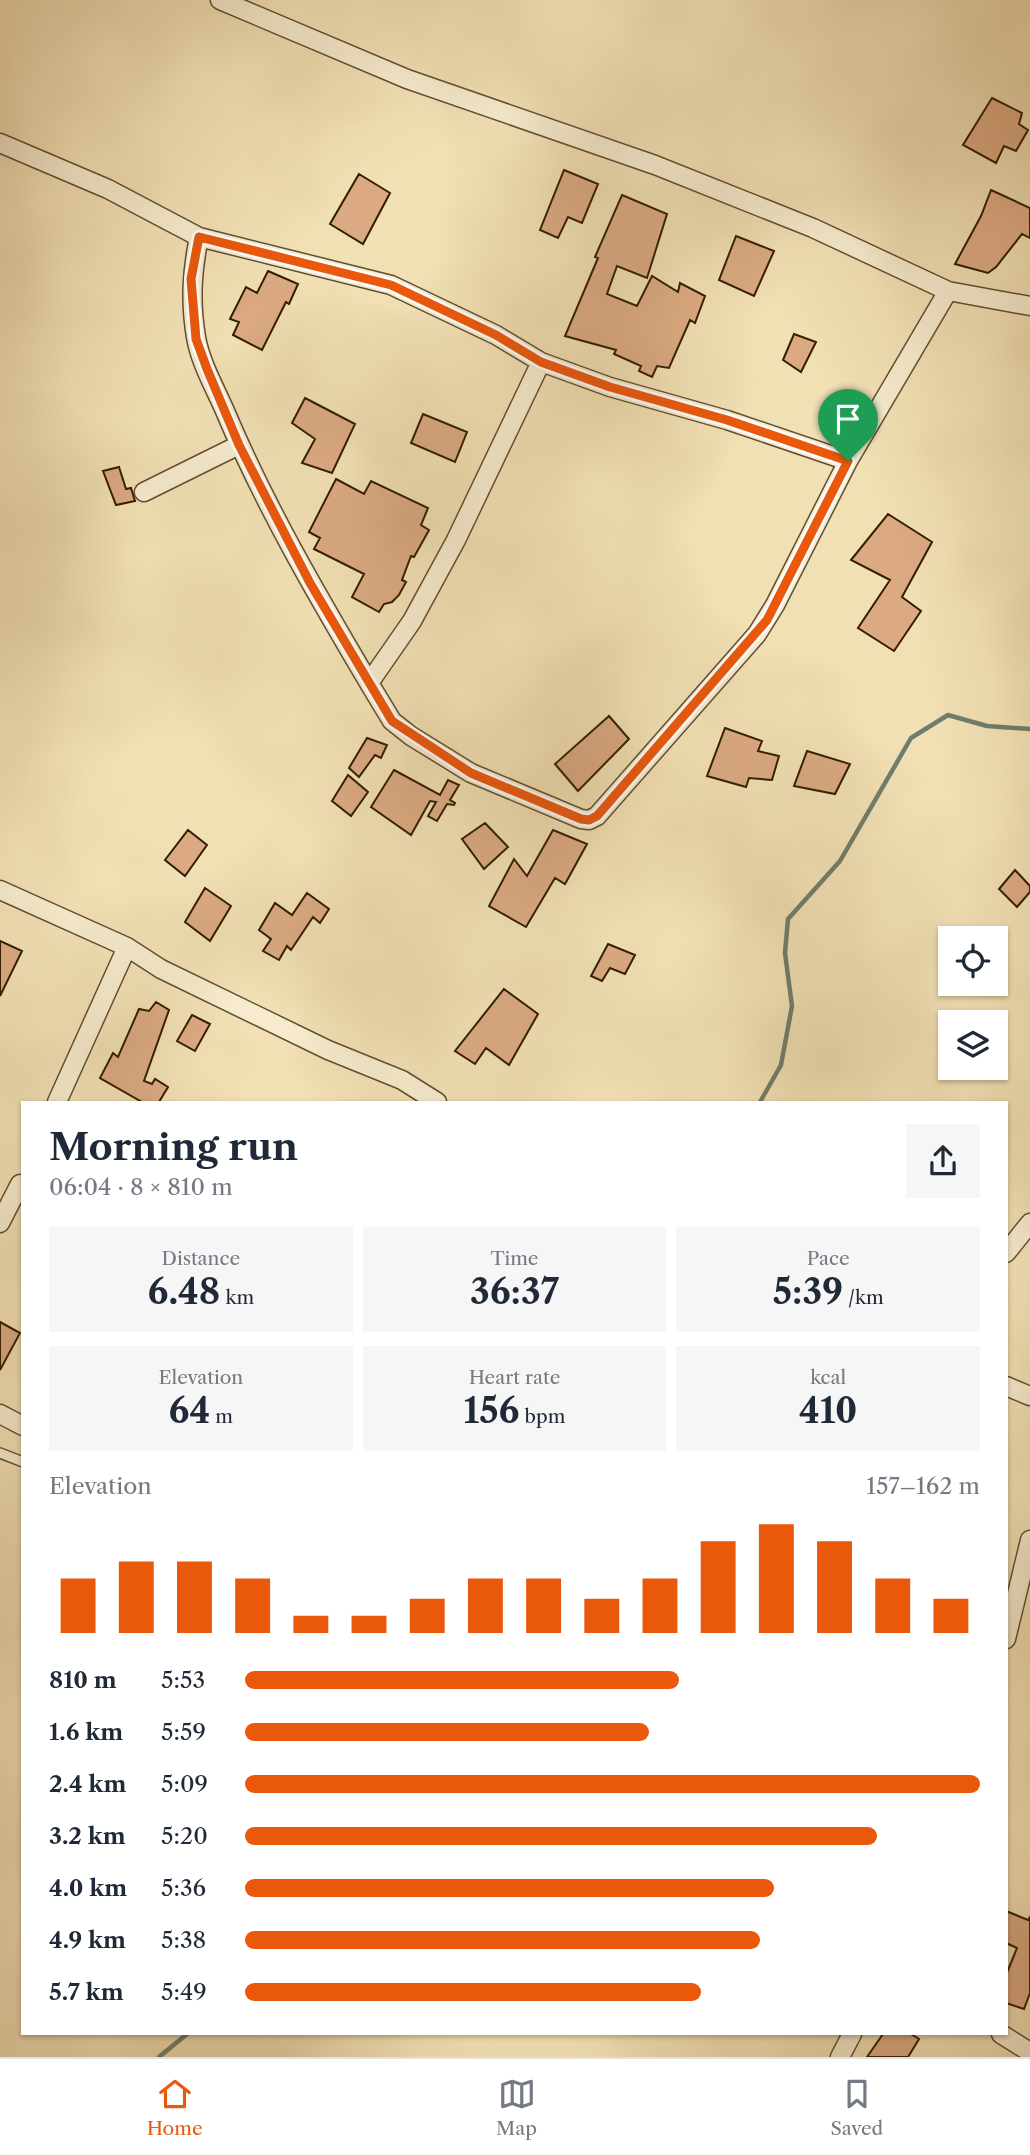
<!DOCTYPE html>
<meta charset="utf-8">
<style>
body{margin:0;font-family:"Libre Caslon Text",serif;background:#f6f6f7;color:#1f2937;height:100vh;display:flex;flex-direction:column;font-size:26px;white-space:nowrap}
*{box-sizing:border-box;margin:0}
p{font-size:23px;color:#747a83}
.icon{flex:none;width:38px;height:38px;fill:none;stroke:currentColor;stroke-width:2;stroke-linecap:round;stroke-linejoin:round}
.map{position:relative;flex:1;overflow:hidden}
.details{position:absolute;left:21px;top:1101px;width:987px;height:934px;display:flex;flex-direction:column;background:#fff;border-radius:0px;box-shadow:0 2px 5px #0004}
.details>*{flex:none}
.buttons{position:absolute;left:938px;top:926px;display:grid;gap:14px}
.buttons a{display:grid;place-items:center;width:70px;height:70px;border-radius:0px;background:#fff;box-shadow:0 2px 5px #0004;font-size:35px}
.pin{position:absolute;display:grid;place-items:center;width:60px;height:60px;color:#fff;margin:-72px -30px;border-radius:50% 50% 50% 0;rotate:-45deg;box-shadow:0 0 7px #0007}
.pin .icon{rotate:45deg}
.round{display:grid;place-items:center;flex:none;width:74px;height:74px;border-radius:0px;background:#f6f6f7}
.summary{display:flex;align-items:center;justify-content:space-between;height:119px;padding:0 28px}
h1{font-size:38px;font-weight:700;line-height:52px}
.stats{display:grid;grid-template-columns:repeat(3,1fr);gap:10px;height:119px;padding:7px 28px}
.stats div{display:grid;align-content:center;border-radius:0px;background:#f6f6f7;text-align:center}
.stats b{font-size:35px;font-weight:700}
.stats small{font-size:19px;font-weight:400}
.stats p{font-size:19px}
.chart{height:196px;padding:14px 28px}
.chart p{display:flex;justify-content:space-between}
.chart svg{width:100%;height:126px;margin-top:7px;stroke:#ea580c;stroke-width:6}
ul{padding:0 28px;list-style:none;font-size:23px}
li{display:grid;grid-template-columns:112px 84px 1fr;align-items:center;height:52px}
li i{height:18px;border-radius:9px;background:#ea580c}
.tabs{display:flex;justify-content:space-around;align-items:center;height:98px;border-top:2px solid #e0e1e3;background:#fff;font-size:19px;color:#747a83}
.tabs a{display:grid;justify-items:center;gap:4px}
.tabs .selected{color:#ea580c}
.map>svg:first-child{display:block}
</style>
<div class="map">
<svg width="1030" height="2057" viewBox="0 0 1030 2057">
<rect width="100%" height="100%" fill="#f1e0b4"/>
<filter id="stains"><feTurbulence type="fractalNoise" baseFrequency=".00286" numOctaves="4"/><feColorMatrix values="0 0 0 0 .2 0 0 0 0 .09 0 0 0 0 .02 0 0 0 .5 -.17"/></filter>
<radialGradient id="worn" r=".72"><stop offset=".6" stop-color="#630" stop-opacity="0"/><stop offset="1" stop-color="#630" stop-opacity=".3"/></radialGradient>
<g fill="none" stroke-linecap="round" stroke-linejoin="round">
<!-- stream -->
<path stroke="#717d6b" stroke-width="4.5" d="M760,1102L781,1065L792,1006L785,953L788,919L840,861L911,738L948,715L987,726L1030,729
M159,2057L187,2034"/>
</g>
<!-- building -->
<path fill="#dbaa82" stroke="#331d03" stroke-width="2" d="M992,98L1022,113L1019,124L1028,130L1016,151L1004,146L996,163L963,145Z
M564,170L598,184L582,223L568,217L558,238L540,230Z
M359,174L390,193L363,244L330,224Z
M991,190L1030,208V238L1022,234L996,267L988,273L955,264L981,216Z
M622,195L667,214L647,278L617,266L607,294L637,306L652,276L678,292L680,283L705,296L695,323L690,320L669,368L657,366L652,377L639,371L641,366L614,354L616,350L565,336L598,258L595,257Z
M736,236L774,251L754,296L719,280Z
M268,271L298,284L289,304L286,302L262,350L233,335L239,322L230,319L246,287L257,293Z
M794,334L816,342L801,372L783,360Z
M305,398L355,424L332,473L302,463L315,439L292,423Z
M423,414L467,432L455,462L411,443Z
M119,467L126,489L131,488L135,501L116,505L103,471Z
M336,479L364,494L371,481L428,508L421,525L429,530L414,557L411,556L402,580L406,582L399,595L392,602L384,604L379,612L352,597L364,574L314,549L320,538L309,532Z
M888,514L932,542L902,597L921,611L894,651L858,628L890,580L851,560Z
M609,716L629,739L578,791L555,764Z
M725,728L762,741L758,751L779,756L772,780L749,778L746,787L707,776Z
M367,738L387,745L381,758L375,755L359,777L349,768Z
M807,751L850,764L835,794L794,786Z
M394,770L440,795L448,780L459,785L450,800L455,803L454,805L447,804L437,821L428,816L436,802L430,801L411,835L371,807Z
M348,775L368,792L351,816L332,801Z
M485,823L508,847L484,869L462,839Z
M188,830L207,845L185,876L165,860Z
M553,830L587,844L565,884L555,878L526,927L489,906L514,859L527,876Z
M1015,870L1030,886V892L1017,907L999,889Z
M205,888L231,906L210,941L185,922Z
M307,893L329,909L320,923L313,917L291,950L287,946L279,960L263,951L271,939L259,930L275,903L292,915Z
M0,941L22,951L0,996Z
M608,944L635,955L625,974L610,968L602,981L591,976Z
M504,989L538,1014L509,1065L486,1048L475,1064L455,1051Z
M156,1002L169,1010L144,1081L152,1084L155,1079L168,1087L159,1102H142L100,1078L113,1053L118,1057L139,1009L149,1011Z
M192,1015L210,1024L195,1051L177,1041Z
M0,1322L20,1333L0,1370Z
M1006,1911L1028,1920L1030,1917V1993L1024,2009L1006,2003V1975L1017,1948L1006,1943Z
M883,2034H911L919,2039L908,2057H867Z"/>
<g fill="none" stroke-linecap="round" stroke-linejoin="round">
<defs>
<path id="service" d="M0,1453L23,1462"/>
<path id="minor" d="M220,0L407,79L655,165L813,228L948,291L1030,306
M0,143L108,189L199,237L391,285L496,335L541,362L610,387L727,420L848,461L948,291
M199,237C192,272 190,301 196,337C200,362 215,388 225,411C265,506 317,595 369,683
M541,362L456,540L412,621L369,683L392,721L411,736L471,773L581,819L589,820L597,816L757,634L775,605L848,461
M144,492L239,445
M0,890L127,947L161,969L328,1050L402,1080L437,1102
M57,1102L127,947
M0,1223L20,1184
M1006,1253L1030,1223
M1006,1386L1030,1396
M0,1414L23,1426
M1006,1639L1030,1540
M1001,2034L1030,2052
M840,2057L852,2034"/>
</defs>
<!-- service casing -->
<use href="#service" stroke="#624e2f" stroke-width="12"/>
<!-- minor casing -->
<use href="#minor" stroke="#624e2f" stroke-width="21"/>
<!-- service -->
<use href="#service" stroke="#f6ebce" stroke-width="9"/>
<!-- minor -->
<use href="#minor" stroke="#f6ebce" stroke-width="18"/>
</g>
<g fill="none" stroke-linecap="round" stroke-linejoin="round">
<defs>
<path id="route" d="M199,237L391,285L496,335L541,362L610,387L727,420L848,461L767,620L597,816L589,820L581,819L471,773L392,721L310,583L239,445L207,369L196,339L191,279Z"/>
</defs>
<!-- route casing -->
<use href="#route" stroke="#fff" stroke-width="14"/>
<!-- route -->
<use href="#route" stroke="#ea580c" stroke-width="9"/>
</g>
<rect width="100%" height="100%" filter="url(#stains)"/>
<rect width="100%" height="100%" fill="url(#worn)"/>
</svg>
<div class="buttons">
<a><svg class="icon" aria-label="locate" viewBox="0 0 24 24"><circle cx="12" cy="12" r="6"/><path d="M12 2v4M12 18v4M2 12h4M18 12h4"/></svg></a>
<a><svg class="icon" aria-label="layers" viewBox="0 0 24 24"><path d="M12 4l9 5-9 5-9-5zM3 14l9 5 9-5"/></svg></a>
</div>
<div class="pin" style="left:848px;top:461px;background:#1e9e55"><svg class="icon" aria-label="arrive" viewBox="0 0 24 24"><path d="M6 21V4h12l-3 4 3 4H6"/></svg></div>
<section class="details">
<div class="summary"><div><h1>Morning run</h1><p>06:04 · 8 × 810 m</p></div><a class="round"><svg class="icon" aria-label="share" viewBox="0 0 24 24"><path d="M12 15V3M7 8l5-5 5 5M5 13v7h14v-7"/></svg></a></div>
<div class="stats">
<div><p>Distance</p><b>6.48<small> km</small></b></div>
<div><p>Time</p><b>36:37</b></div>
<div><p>Pace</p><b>5:39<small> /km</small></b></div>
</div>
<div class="stats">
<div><p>Elevation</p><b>64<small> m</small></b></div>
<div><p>Heart rate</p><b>156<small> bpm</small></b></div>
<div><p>kcal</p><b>410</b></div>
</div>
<div class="chart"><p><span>Elevation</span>157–162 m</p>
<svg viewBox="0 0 160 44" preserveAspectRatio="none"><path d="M5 44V25M15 44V19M25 44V19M35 44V25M45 44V38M55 44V38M65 44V32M75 44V25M85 44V25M95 44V32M105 44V25M115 44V12M125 44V6M135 44V12M145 44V25M155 44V32"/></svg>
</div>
<ul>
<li><b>810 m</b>5:53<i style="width:59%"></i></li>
<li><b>1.6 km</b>5:59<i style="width:55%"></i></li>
<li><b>2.4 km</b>5:09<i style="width:100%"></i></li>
<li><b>3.2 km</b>5:20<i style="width:86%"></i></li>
<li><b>4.0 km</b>5:36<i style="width:72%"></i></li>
<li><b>4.9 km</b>5:38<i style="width:70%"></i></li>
<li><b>5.7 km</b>5:49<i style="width:62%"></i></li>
</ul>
</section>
</div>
<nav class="tabs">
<a class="selected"><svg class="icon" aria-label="home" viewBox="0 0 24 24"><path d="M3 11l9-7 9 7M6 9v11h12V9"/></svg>Home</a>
<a><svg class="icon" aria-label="map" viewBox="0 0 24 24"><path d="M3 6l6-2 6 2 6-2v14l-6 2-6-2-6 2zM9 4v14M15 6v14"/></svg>Map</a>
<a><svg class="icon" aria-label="saved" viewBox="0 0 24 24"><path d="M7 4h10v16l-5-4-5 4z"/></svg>Saved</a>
</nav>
